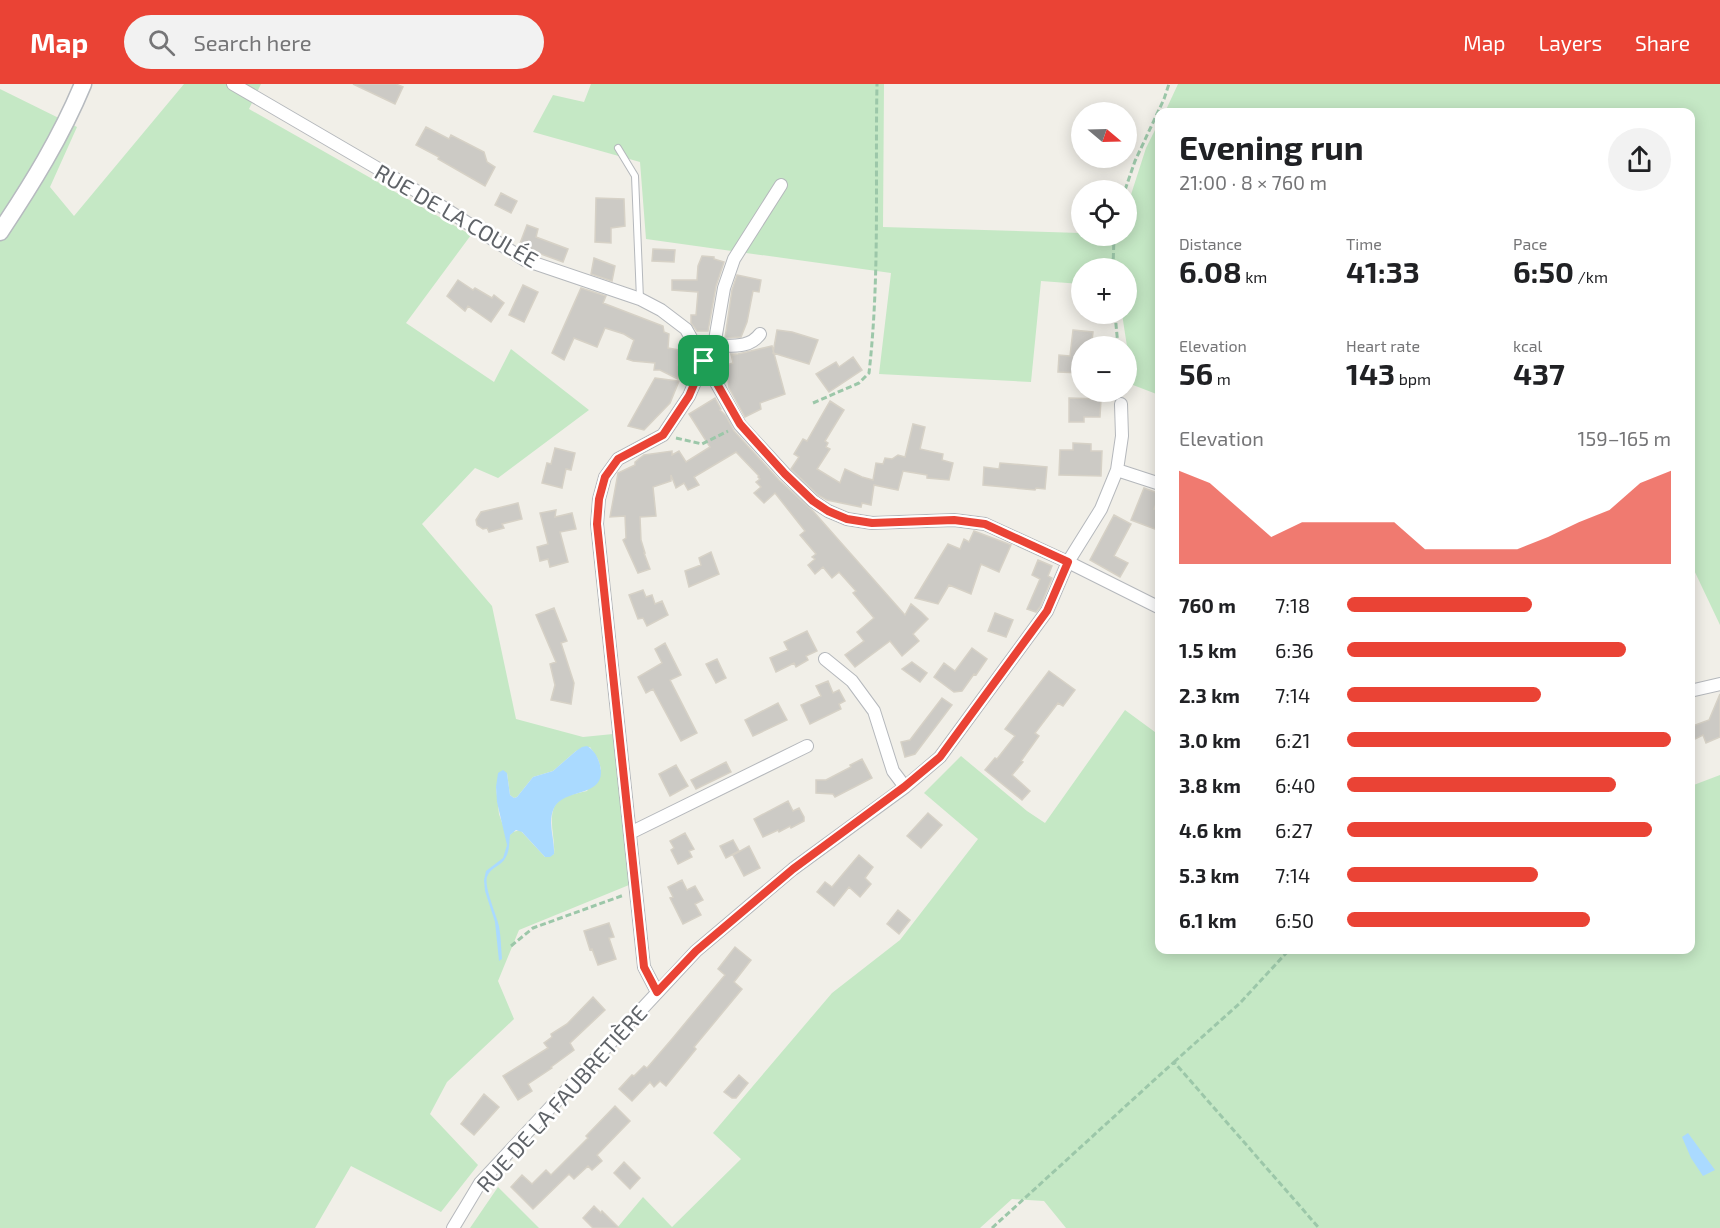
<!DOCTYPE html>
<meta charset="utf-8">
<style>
body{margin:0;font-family:"Exo 2",sans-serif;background:#f2f2f2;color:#202124;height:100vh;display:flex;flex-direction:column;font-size:22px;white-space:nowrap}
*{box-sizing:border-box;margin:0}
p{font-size:20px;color:#757577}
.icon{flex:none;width:33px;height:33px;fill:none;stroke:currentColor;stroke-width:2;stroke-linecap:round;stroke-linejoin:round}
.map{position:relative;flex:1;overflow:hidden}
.panel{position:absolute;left:1155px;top:24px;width:540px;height:846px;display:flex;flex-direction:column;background:#fff;border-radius:12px;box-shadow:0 3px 15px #0003}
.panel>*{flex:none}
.needle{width:39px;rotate:109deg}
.buttons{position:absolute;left:1071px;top:18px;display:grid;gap:12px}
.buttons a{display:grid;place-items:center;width:66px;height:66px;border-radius:50%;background:#fff;box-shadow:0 3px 15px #0003;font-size:30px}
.pin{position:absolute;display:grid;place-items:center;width:51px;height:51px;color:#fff;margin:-26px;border-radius:12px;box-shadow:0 3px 9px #0006}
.round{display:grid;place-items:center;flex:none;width:63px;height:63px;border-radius:32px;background:#f2f2f2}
.headline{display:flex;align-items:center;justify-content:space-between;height:102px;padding:0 24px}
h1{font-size:33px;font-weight:700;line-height:45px}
.stats{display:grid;grid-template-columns:repeat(3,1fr);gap:9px;height:102px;padding:6px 24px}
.stats div{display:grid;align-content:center}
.stats b{font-size:30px;font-weight:700}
.stats small{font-size:16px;font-weight:400}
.stats p{font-size:16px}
.chart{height:168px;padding:12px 24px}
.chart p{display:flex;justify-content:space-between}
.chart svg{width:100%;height:108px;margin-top:6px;fill:#ea4335;opacity:.7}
ul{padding:0 24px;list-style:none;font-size:20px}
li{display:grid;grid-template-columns:96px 72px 1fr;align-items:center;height:45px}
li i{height:15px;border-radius:8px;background:#ea4335}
header{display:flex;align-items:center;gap:36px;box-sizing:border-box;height:84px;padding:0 30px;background:#ea4335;color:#fff}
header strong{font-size:28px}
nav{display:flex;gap:33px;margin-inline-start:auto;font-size:21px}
.search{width:420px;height:54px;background:#f2f2f2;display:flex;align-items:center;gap:15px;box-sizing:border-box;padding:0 21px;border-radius:33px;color:#757577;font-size:22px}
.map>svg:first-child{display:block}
</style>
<header>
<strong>Map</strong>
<div class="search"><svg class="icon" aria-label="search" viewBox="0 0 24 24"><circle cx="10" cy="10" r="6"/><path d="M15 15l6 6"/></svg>Search here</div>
<nav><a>Map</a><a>Layers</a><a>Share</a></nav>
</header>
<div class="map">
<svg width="1720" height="1144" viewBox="0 0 1720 1144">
<rect width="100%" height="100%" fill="#f1efe8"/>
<!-- green -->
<path fill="#c5e8c5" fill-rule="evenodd" d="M184,0H261L249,25L471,151L406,239L494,298L511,265L589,326L498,394L475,384L422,440L492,522L516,635L583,653L613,650L629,801L519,846L498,897L514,935L447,998L430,1030L478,1081L441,1128L351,1082L315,1144H0V5L77,43L50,103L74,132ZM590,663L598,675L601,685L587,707C580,709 571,710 564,713C543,724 556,752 554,770L545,773L520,746L513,748L507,753L499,730L496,703L507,689L510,711L514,714L517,713L533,693L553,687L576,667Z
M591,0H884L883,143L1081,149L1082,152H1126L1127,123L1146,64L1159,38V311L1133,301L1122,230H1126V184H1082L1081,200L1041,197L1031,298L879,290L891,189L646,155L640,78L533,48L553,11L584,18Z
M1178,0H1720V541L1693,484H1691L1690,28H1165Z
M1125,626L1159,651L1160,866H1690L1691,702L1720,691V1144H1066L1044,1117L1012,1115L980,1144H617L643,1113L672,1143L741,1075L713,1049L832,909L900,856L978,755L924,709L961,672L1027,727L1045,739Z
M498,1103L539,1144H470Z"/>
<!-- water -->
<path fill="#aadaff" d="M587,662C594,666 598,673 600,681C608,715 564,703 554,724C547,739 555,755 554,770L550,773H545L522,748L516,746L510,751C509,758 510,766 506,773C502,782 490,783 487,793C484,803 496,830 499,842C501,853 501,864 502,875L499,877L495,838L485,807L484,796L486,787L503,774L507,761L497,718L496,703L498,689L503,686L507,689L510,711L514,714L517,713L533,693L553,687L576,667L582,663Z
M1688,1049L1715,1086L1703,1092L1691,1074L1682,1053Z"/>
<!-- building -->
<path fill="#cccac5" stroke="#d6d1c6" stroke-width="1.5" d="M353,0H396L403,3L395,20Z
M426,43L449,55L451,51L484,68L487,78L495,83L485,102L438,75L439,73L416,61Z
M501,109L517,117L511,129L495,121Z
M596,114L624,115L625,142L611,144V159L595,158Z
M527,141L538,145L536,153L568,165L563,178L519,162Z
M653,165L675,166L674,178L652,177Z
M702,172L714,173V175L724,178L716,202L708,247H697L691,239V231H696L698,208L672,206V196H697L698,182Z
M594,174L615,182L612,197L591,190Z
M737,191L761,196L759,208L753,207L747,238L741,253L725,254L732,206Z
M458,196L473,206L475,204L492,214L494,211L504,219L491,238L468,222L465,227L447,212Z
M523,201L538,208L524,238L509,231Z
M581,204L606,212L603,219L663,242L664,248L669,250L668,264L680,266L678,281H680L678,295L660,286H654L655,279L633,277L627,275L634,256L624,250L605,244L597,263L574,254L564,276L552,269Z
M777,246L792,248L818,256L809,280L773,269Z
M1073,246L1093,248L1092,257L1088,262H1082V289L1058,288L1059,271L1070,272Z
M772,262L785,310L760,319L761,325L745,333L729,304L726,281L733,279L731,270H735L734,271Z
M853,273L862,286L829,308L816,290L836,278L839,283Z
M655,294L679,297L670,319L644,346L628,342Z
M715,314L721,325L720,326L726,332L734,347L779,396L813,427L905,531L911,520L921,528L928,535L913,550L919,557L902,572L890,557L855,583L845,571L864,557L857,548L874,534L853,509L856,507L839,488L832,494L823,483L815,490L808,481L815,475L812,473L816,470L800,451L805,447L775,409L764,419L754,409L761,403L756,398L760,395L758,393L759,392L736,368L694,393L699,401L688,406L684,399L676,404L671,391V397L653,403L656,432L640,433L641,456L645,469H644L650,485L638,489L623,456L626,454L625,432L610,433L618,389L635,381V378L644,371L672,367V371L679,367L686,378L710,363L689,330Z
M1069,314L1101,315L1100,333H1084V338H1069Z
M830,317L844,326L825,357L828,359L826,363L830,365L817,385L840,399L845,385L862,393L873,396L876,379L883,380L885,374L892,375L898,371L905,373L913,340L925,343L920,365L943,370L942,376L953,379L949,396L927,394V391L903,387L898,406L874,401L871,421L862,419L861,423L827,416L818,411L791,385L799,373L794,370L803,355L807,357Z
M1073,359L1091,360V367H1102L1101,392L1059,391L1060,366H1073Z
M555,364L575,369L571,386L566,385L562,404L542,399L547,379L551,380Z
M1000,379L1047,383L1045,405L1036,404L1035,406L983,401L984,383L999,385Z
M1144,404L1160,410L1154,425L1160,427V447L1131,436Z
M518,419L522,435L502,440L504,444L489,448L487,444L483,445L477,441L476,436L481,428Z
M556,426L555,433L572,429L576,445L560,448L568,478L550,483L548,475L540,477L537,463L548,460L540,429Z
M1114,431L1131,440L1114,472L1128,479L1120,493L1090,476Z
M974,447L1011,461L999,488L981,480L971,510L949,501L938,520L915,514L948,460L960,465L964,455L969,458Z
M711,468L719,490L689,503L685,487L701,481L699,474Z
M1038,476L1052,482L1048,492L1052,494L1040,523L1036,528L1027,525L1040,495L1032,491Z
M643,506L646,513L652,511L655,520L662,517L668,531L647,542L643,534L638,535L629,511Z
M554,524L567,557L561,559L574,599L571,620L551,616L555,601L550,580L556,578L536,531Z
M995,529L1013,536L1006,553L988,547Z
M807,547L817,567L806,572L808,576L796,583L794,579L776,588L770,574L788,566L784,558Z
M665,559L681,591L670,596L697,649L681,657L653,605L646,609L638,593L662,579L655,565Z
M972,564L987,575L976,591L974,590L962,607L954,608L934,593L944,579L955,587Z
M717,575L726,594L716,599L706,580Z
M912,578L927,589L920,598L902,585Z
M1049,587L1075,606L1063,622L1058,619L1035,649L1039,652L1021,677L1023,678L1012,691L1030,707L1022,716L985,686L995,674L997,675L1015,652L1005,645Z
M828,597L833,609L839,606L845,617L839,620L841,625L810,640L801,621L821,612L816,602Z
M1720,610V653L1706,659L1703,651L1695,655L1690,643L1709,636Z
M942,614L952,621L915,670L905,673L901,658L910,656Z
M778,619L787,636L753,652L745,636Z
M862,675L872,694L835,713L833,710L816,709V696H826L851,683L850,681Z
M726,678L731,688L696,705L691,696Z
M676,681L688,702L670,712L659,690Z
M788,717L793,727L799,724L804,733V737L791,744L790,742L779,748L778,746L763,753L754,735Z
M928,729L942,741L921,764L907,752Z
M685,749L694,765L689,767L692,773L678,780L671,766L674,764L670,757Z
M733,756L739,767L726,774L720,762Z
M749,762L760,784L744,792L733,771Z
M859,771L873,783L865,794L871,800L860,813L849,803L834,822L817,808L825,798L832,803Z
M682,796L687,806L695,802L703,816L695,820L701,831L683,840L670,814L673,813L668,803Z
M898,826L910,836L899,850L887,840Z
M609,839L614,853L609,854L616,875L598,881L592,865L590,866L584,847Z
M735,863L751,876L734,898L742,905L694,963L696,965L666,1002L660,997L654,1003L650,998L632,1017L619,1005L632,991L634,992L644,982L647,984L672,955L725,891L718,885Z
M593,913L605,926L570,959L574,966L551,983L552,984L528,1000L532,1007L518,1016L503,992L548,964L544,959L552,953L551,950L567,940Z
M739,991L748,999L736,1014H732L724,1008Z
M484,1010L499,1023L474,1051L461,1040Z
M615,1022L630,1037L597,1071L602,1077L592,1086L588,1082L574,1095L569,1090L533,1125L511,1103L522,1091L532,1100L546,1086L551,1091L588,1054L586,1052Z
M624,1078L640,1094L630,1105L614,1089Z
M594,1122L601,1129L602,1127L619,1144H593L583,1134Z"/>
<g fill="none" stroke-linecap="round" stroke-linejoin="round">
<defs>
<path id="lane" d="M618,64L635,92L640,215"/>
<path id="street" d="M233,0L430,115L525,176L640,215L661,226L686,245L740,341L785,390L813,417L828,427L847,435L872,439L954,436L985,440L1068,478L1160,524
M714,262C731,261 749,265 760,250
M1117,386L1160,400
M825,575L852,597L874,627L893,687L905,703
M1690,607L1720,600
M630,749L807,662
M657,908L644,883L597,440L599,415L605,393L618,375L663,351L689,312L704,277L714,262L724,204L734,175L781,101
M453,1144L480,1099L696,867L793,785L905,703L940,673L1047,527L1068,478L1101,425L1117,386L1122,352L1121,320"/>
<path id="secondary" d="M0,148C32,100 61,53 83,0"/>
</defs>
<!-- lane casing -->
<use href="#lane" stroke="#b5b8bc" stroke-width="8"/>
<!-- street casing -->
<use href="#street" stroke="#b5b8bc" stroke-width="14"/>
<!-- secondary casing -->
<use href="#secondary" stroke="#b6babf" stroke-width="19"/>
<!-- path -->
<path stroke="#9cc7a9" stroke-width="3" stroke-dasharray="6 3" stroke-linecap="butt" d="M1125,106L1135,77L1164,15L1169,0
M1113,184L1114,152
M1115,230L1118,262
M813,319L859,299L869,289C880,193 875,96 877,0
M676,354L702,360L728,347
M511,862L533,844L624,811
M1174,978L1240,919L1289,866
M992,1144L1174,978L1319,1144"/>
<!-- lane -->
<use href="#lane" stroke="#fff" stroke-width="6"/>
<!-- street -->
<use href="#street" stroke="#fff" stroke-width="12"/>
<!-- secondary -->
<use href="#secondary" stroke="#fff" stroke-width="16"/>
</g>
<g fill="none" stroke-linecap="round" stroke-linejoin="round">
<defs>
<path id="route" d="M704,277L740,340L785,390L813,417L828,427L847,435L872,439L954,436L985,440L1068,478L1047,527L940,673L904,703L793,785L696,867L657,908L644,883L597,440L599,415L605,393L618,375L663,351L689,312Z"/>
</defs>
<!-- route casing -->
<use href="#route" stroke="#fff" stroke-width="12"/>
<!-- route -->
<use href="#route" stroke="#ea4335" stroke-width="8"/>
</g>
<g text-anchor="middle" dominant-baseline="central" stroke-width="5" stroke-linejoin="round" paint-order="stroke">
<!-- street labels -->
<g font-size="22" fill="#5f6368" stroke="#fff">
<text transform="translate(457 131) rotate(30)">RUE DE LA COULÉE</text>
<text transform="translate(561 1014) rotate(-48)">RUE DE LA FAUBRETIÈRE</text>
</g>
</g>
</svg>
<div class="buttons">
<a><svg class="needle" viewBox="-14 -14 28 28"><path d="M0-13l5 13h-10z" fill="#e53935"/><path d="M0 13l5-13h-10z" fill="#757577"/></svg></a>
<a><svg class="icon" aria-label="locate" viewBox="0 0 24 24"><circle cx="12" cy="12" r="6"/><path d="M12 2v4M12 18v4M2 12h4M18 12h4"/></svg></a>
<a>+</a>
<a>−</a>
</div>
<div class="pin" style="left:704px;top:277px;background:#1e9e55"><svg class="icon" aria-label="arrive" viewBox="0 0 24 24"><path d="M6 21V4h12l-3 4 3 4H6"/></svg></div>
<section class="panel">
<div class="headline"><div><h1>Evening run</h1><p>21:00 · 8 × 760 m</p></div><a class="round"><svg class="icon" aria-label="share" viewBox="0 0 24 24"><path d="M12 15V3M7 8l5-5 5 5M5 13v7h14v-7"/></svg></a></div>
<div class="stats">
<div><p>Distance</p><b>6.08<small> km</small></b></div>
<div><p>Time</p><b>41:33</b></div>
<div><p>Pace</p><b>6:50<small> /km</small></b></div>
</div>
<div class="stats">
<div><p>Elevation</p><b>56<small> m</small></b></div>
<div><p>Heart rate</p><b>143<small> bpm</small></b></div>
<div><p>kcal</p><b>437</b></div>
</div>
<div class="chart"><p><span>Elevation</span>159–165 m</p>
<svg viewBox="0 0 160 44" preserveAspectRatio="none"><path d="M0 44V6L10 11L20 22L30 33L40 27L50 27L60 27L70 27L80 38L90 38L100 38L110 38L120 33L130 27L140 22L150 11L160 6V44z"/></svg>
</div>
<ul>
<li><b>760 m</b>7:18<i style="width:57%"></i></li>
<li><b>1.5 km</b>6:36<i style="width:86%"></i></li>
<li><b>2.3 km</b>7:14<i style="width:60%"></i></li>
<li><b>3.0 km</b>6:21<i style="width:100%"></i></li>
<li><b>3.8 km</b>6:40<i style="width:83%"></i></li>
<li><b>4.6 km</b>6:27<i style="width:94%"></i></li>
<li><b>5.3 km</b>7:14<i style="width:59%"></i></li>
<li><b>6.1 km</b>6:50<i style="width:75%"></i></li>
</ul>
</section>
</div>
